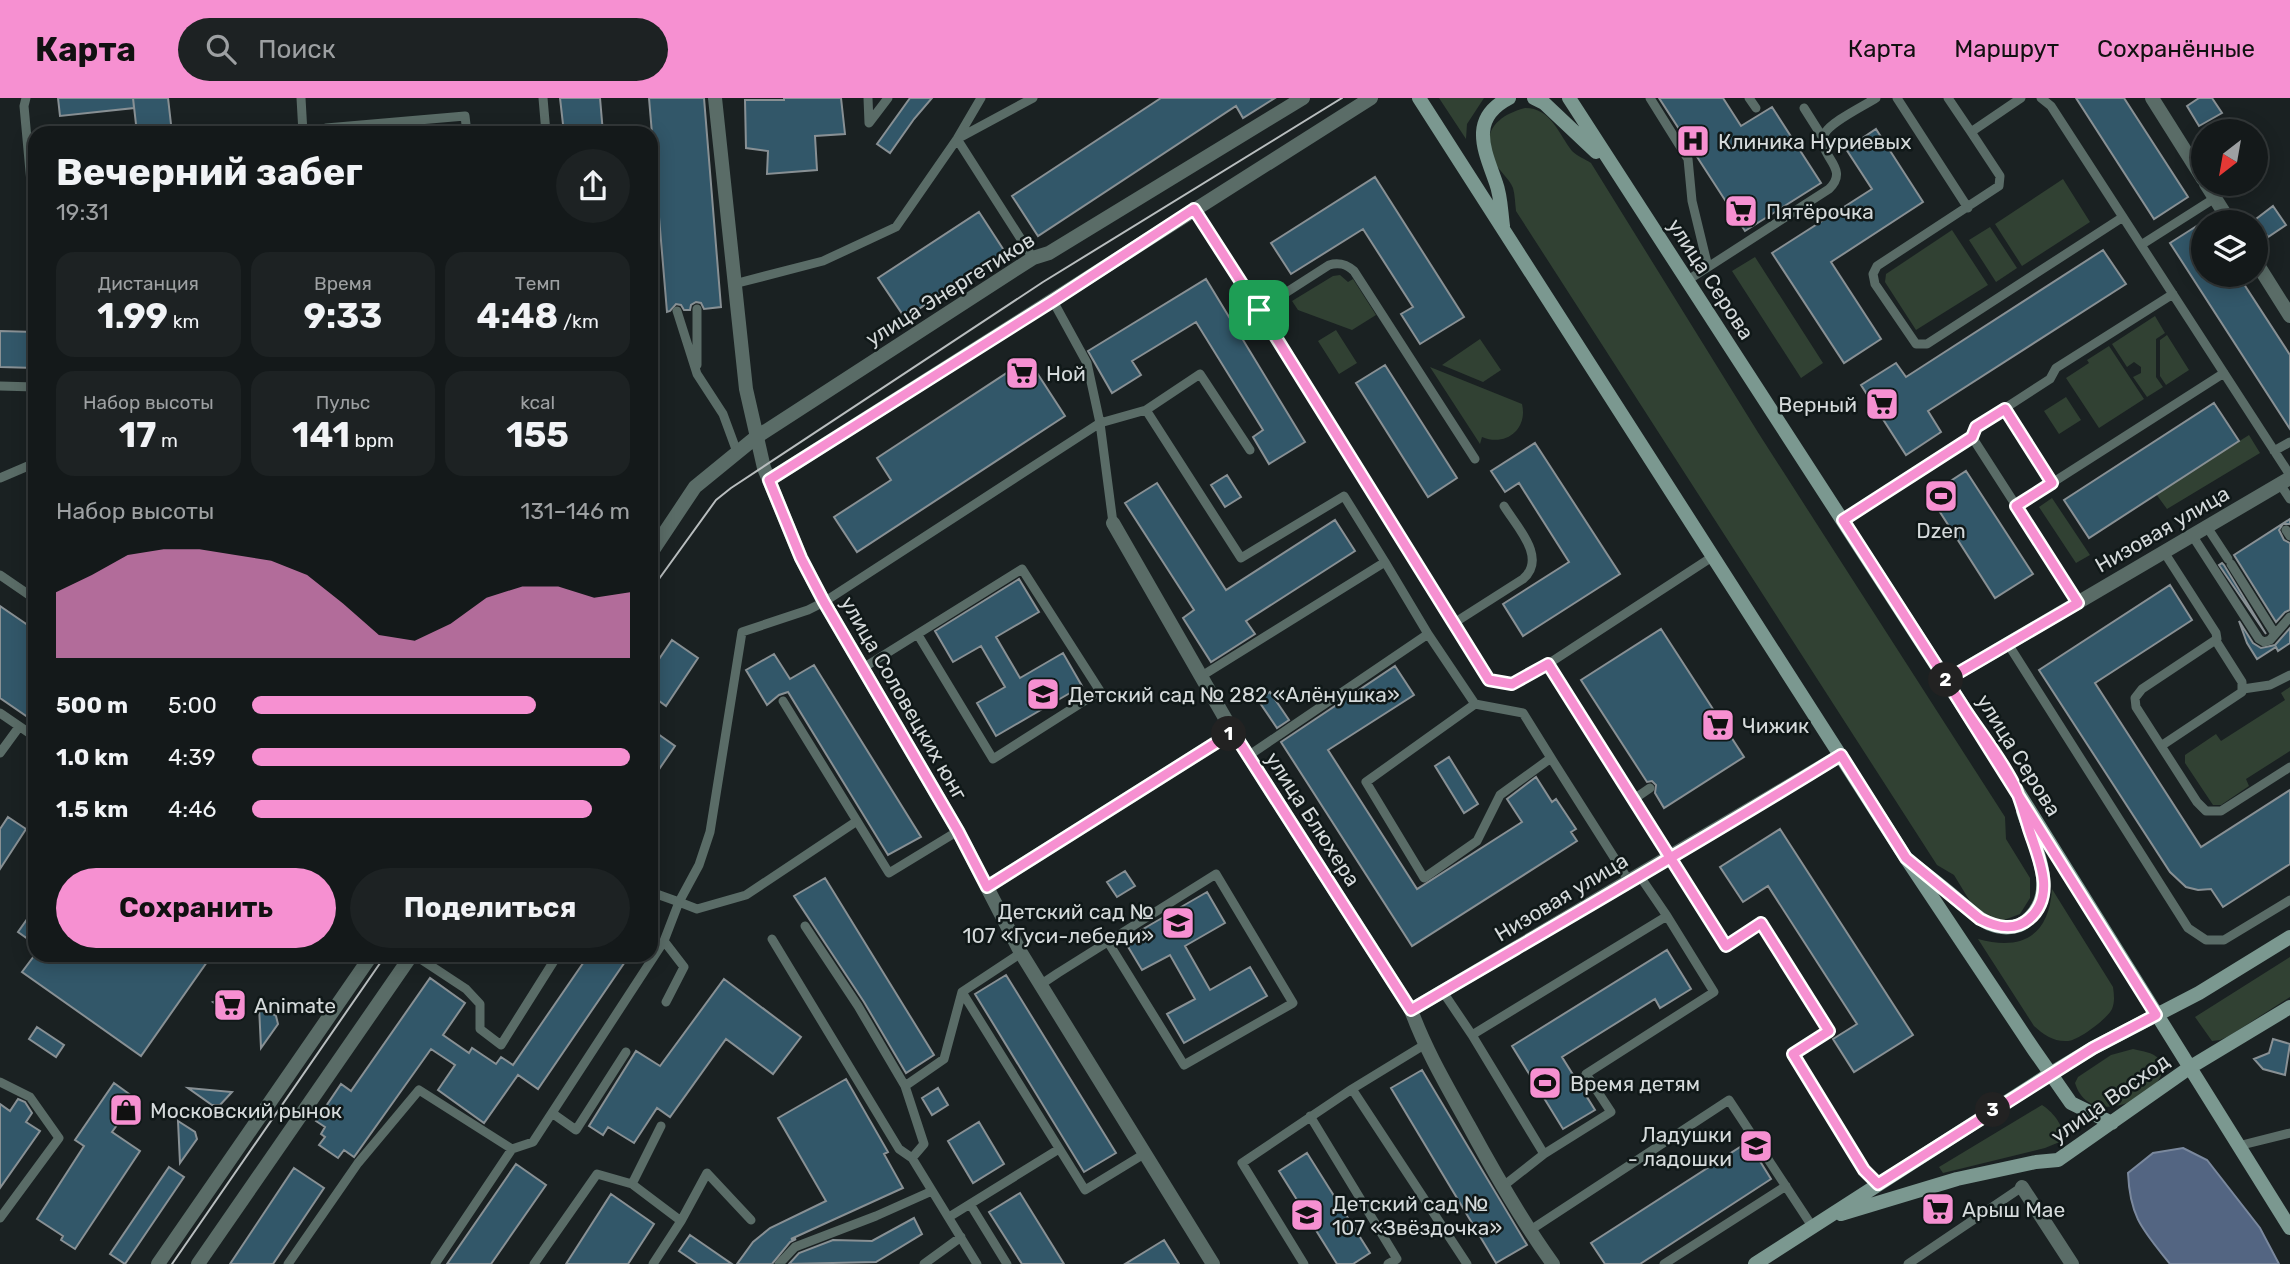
<!DOCTYPE html>
<html lang="ru">
<meta charset="utf-8">
<style>
body{margin:0;font-family:Rubik,sans-serif;background:#1d2223;color:#f1f3f6;height:100vh;display:flex;flex-direction:column;font-size:26px;white-space:nowrap}
*{box-sizing:border-box;margin:0}
p{font-size:23px;color:#9da0a2}
.icon{flex:none;width:38px;height:38px;fill:none;stroke:currentColor;stroke-width:2;stroke-linecap:round;stroke-linejoin:round}
.map{position:relative;flex:1;overflow:hidden}
.details{position:absolute;left:28px;top:28px;width:630px;height:836px;display:flex;flex-direction:column;background:#14191a;border-radius:21px;box-shadow:0 4px 18px #0003,0 0 0 2px #333839}
.details>*{flex:none}
.needle{width:46px;rotate:211deg}
.fabs{position:absolute;left:2191px;top:21px;display:grid;gap:14px}
.fabs a{display:grid;place-items:center;width:77px;height:77px;border-radius:50%;background:#14191a;box-shadow:0 4px 18px #0003,0 0 0 2px #333839;font-size:35px}
.pin{position:absolute;display:grid;place-items:center;width:60px;height:60px;color:#fff;margin:-30px;border-radius:14px;box-shadow:0 4px 10px #0006}
.km{position:absolute;width:35px;height:35px;margin:-18px;border-radius:50%;background:#222;color:#fff;font-size:19px;line-height:35px;text-align:center}
.round{display:grid;place-items:center;flex:none;width:74px;height:74px;border-radius:37px;background:#1d2223}
.overview{display:flex;align-items:center;justify-content:space-between;height:119px;padding:0 28px}
h1{font-size:38px;font-weight:700;line-height:52px}
.metrics{display:grid;grid-template-columns:repeat(3,1fr);gap:10px;height:119px;padding:7px 28px}
.metrics div{display:grid;align-content:center;border-radius:18px;background:#1d2223;text-align:center}
.metrics b{font-size:35px;font-weight:700}
.metrics small{font-size:19px;font-weight:400}
.metrics p{font-size:19px}
.chart{height:196px;padding:14px 28px}
.chart p{display:flex;justify-content:space-between}
.chart svg{width:100%;height:126px;margin-top:7px;fill:#f690d1;opacity:.7}
.primary-button{display:flex;gap:14px;margin-top:auto;padding:14px 28px}
.primary-button a{flex:1;height:80px;border-radius:42px;background:#f690d1;color:#111;font-size:28px;font-weight:700;line-height:80px;text-align:center}
.primary-button a+a{background:#1d2223;color:#f1f3f6}
ul{padding:0 28px;list-style:none;font-size:23px}
li{display:grid;grid-template-columns:112px 84px 1fr;align-items:center;height:52px}
li i{height:18px;border-radius:9px;background:#f690d1}
header{display:flex;align-items:center;gap:42px;box-sizing:border-box;height:98px;padding:0 35px;background:#f690d1;color:#111}
header strong{font-size:33px}
nav{display:flex;gap:38px;margin-inline-start:auto;font-size:24px}
.search{width:490px;height:63px;background:#1d2223;display:flex;align-items:center;gap:18px;box-sizing:border-box;padding:0 24px;border-radius:38px;color:#9da0a2;font-size:26px}
.map>svg:first-child{display:block}
</style>
<header>
<strong>Карта</strong>
<div class="search"><svg class="icon" aria-label="search" viewBox="0 0 24 24"><circle cx="10" cy="10" r="6"/><path d="M15 15l6 6"/></svg>Поиск</div>
<nav><a>Карта</a><a>Маршрут</a><a>Сохранённые</a></nav>
</header>
<div class="map">
<svg width="2290" height="1166" viewBox="0 0 2290 1166">
<rect width="100%" height="100%" fill="#1a2122"/>
<!-- green -->
<path fill="#314133" d="M1439,0H1484L1467,26L1466,41Z
M1525,10C1551,10 1558,35 1572,53C1577,58 1585,61 1591,65L1759,336L2005,719L2006,741L2030,780V800L2020,816L2004,822L1985,818L1971,805L1954,777L1937,767L1516,113C1515,105 1515,97 1513,90C1509,80 1498,72 1493,62C1480,34 1498,17 1525,10Z
M2063,81L2090,124L2022,168L1995,126Z
M1990,129L2017,170L1996,184L1969,142Z
M1952,132L1988,187L1916,232L1885,184L1886,176Z
M1755,159L1823,265L1801,280L1732,173Z
M1340,177L1348,184L1353,181L1376,217L1352,232L1298,212L1292,203L1333,178Z
M2155,218L2165,235L2156,241V279L2163,289L2147,299L2133,279L2141,275V269L2134,264L2127,269L2112,246Z
M1336,232L1357,265L1339,276L1318,243Z
M2167,237L2189,272L2166,287L2160,278V242Z
M1480,241L1501,272L1483,284L1442,267Z
M2109,248L2144,301L2099,330L2066,280L2089,265L2087,262Z
M1430,269L1522,306C1528,331 1506,349 1482,339L1480,346Z
M2066,299L2081,322L2059,336L2044,313Z
M2249,337L2260,355L2167,411L2156,396Z
M2052,400L2090,457L2076,465L2039,409Z
M2290,589V653L2246,681L2249,688L2221,707H2213L2185,665V657L2216,636L2221,643L2285,602L2281,595Z
M2052,791L2113,889C2114,896 2115,904 2112,911C2107,921 2079,942 2068,943C2054,944 2044,937 2034,928L1978,841C2022,853 2049,838 2052,791Z
M2290,859V899L2229,938L2220,942L2212,943L2195,919Z
M2133,951C2141,953 2153,954 2159,961C2182,986 2092,1040 2075,985L2078,979L2111,957Z
M2042,1007C2053,1014 2066,1029 2062,1043L2045,1050L1943,1075L1939,1069Z"/>
<!-- water -->
<path fill="#536582" stroke="#7a889d" stroke-width="2" d="M2183,1050L2207,1062L2260,1130L2279,1166H2170C2143,1132 2130,1120 2128,1075L2153,1055Z"/>
<!-- building -->
<path fill="#325769" stroke="#889094" stroke-width="2" d="M58,0H133L134,10L60,18Z
M133,0H168L172,35H137Z
M560,0H600L603,35H564Z
M649,0H704L721,209L704,211L701,205L696,204L691,207L690,212H684L681,207L676,206L670,213L667,214Z
M784,0H841L845,36L815,38L817,72L767,76L768,53L746,50L745,2H784Z
M910,0H932L914,21L890,55L877,46Z
M1161,0H1275L1243,20L1236,8L1038,138L1012,98Z
M1659,0H1723L1741,28L1772,9L1821,85L1745,133Z
M2076,0H2124L2188,99L2154,121Z
M2199,0H2212L2222,15L2199,28L2187,8Z
M1876,31L1923,104L1831,164L1881,241L1844,265L1772,155L1872,91L1846,51Z
M1375,79L1464,219L1420,246L1401,216L1413,209L1363,131L1291,176L1271,145Z
M2273,108L2286,127L2268,139L2256,121Z
M979,114L1005,154L905,220L878,180Z
M2203,124V177H2238L2290,257V331L2170,145Z
M2103,152L2126,186L1928,313L1941,334L1906,357L1861,287L1896,265L1906,279Z
M1206,181L1305,344L1269,366L1253,339L1263,332L1196,224L1132,263L1141,277L1112,295L1088,253Z
M0,233L35,234V270L0,269Z
M1028,261L1065,318L857,454L834,419L891,382L877,360Z
M1385,267L1457,380L1428,399L1356,285Z
M2214,305L2239,343L2089,440L2064,402Z
M1535,345L1620,476L1523,538L1503,506L1569,464L1519,385L1505,394L1491,373Z
M1966,373L2033,476L1995,500L1929,397Z
M1227,377L1241,399L1225,409L1211,387Z
M1157,385L1226,492L1335,422L1355,453L1246,523L1255,536L1211,564L1183,520L1194,512L1125,405Z
M2290,421V426H2283L2279,432L2284,442L2290,445V512L2285,514L2276,524L2234,457Z
M2222,465L2224,467L2266,536L2219,467Z
M1019,481L1039,514L996,539L1020,580L1063,555L1082,588L996,638L977,605L1005,589L981,548L953,564L935,533Z
M2170,487L2192,522L2095,585L2201,749L2290,692V766L2223,809L2211,791L2198,792L2186,789L2170,774L2039,572Z
M0,508L35,532V624L0,600Z
M2239,523L2253,545L2261,550L2275,547L2290,530V545L2278,553L2276,549L2257,561L2247,545Z
M1661,531L1744,659L1664,710L1655,695L1656,687L1652,683L1647,684L1581,582Z
M672,542L698,560L666,608L651,597V573Z
M774,556L790,581L814,567L921,739L888,757L788,594L779,597L767,607L746,572Z
M1395,568L1414,597L1328,652L1417,791L1522,724L1507,701L1536,679L1552,704L1556,701L1576,731L1571,734L1577,743L1412,848L1281,644Z
M1270,594L1289,622L1277,630L1258,602Z
M651,631L675,648L651,683Z
M1449,659L1478,706L1464,715L1435,668Z
M8,719L26,731L0,771V731Z
M1780,731L1913,937L1854,974L1833,941L1857,926L1768,788L1743,804L1720,769Z
M1125,773L1135,788L1117,799L1107,784Z
M825,780L934,957L906,975L864,904L794,798Z
M1207,794L1225,825L1185,848L1210,892L1250,869L1267,898L1184,945L1167,916L1195,901L1170,857L1142,872L1124,842Z
M35,810V846L18,834Z
M1667,852L1691,891L1660,910L1655,901L1562,959L1595,1012L1563,1031L1512,948Z
M34,858H198L207,864L141,958L22,874Z
M588,858H629L538,991L518,977L484,1025L438,992L455,967L431,951L354,1059L344,1052L338,1060L319,1047L325,1039L321,1036L325,1029L316,1023L341,986L351,993L430,880L465,905L443,937L469,955L472,950L496,966L501,959L513,967Z
M1006,877L1116,1055L1084,1074L975,896Z
M724,881L801,939L773,976L726,941L670,1019L657,1010L634,1045L608,1029L603,1037L589,1028L636,953L660,968Z
M228,899L237,904L238,909L232,917L213,904Z
M259,908L276,918L278,926L261,950Z
M37,929L64,947L56,959L29,941Z
M2273,941L2290,946L2285,977L2263,971L2254,961L2269,955Z
M1422,972L1527,1147L1496,1165L1391,990Z
M846,981L888,1054L884,1056L903,1090L791,1141H796L790,1144L772,1166H737L753,1144L770,1130L826,1103L778,1020Z
M114,985L136,1001L112,1034L140,1053L75,1151L61,1142L63,1138L37,1121L84,1048L75,1042Z
M188,990L232,994L220,1007H212Z
M938,990L948,1007L932,1017L922,1000Z
M18,1001L25,1004L32,1015L26,1024L40,1033L0,1090V1006L10,1013Z
M178,1023L195,1034L197,1041L180,1065Z
M979,1024L1004,1066L973,1085L948,1043Z
M1748,1044L1771,1081L1640,1166H1605L1591,1145Z
M1307,1055L1370,1155L1353,1166H1337L1279,1073Z
M516,1066L546,1087L491,1166H447Z
M169,1069L184,1079L125,1166L110,1156Z
M294,1070L324,1090L273,1166H230Z
M1020,1095L1064,1166H1022L989,1114Z
M611,1096L654,1126L628,1166H566Z
M914,1120L922,1136L876,1164L789,1166L799,1155L833,1142L872,1143Z
M690,1137L732,1166H698L679,1153Z
M1164,1142L1179,1166H1125Z"/>
<g fill="none" stroke-linecap="round" stroke-linejoin="round">
<!-- lane -->
<path stroke="#5a6c67" stroke-width="9" d="M26,0L24,8L35,128
M301,0L303,35
M543,0L546,35
M868,0L869,25L888,0
M1650,0L1688,61L1692,103L1708,169
M1749,0L1756,10
M1897,0L1968,110
M1948,0L1971,34L2021,0
M2041,0L2051,8L2290,377
M1804,10L1823,40
M1971,34L2000,78L1999,88L1877,168L1873,176L1875,186L1916,246H1927L2123,119
M326,35V30L465,18L467,35
M1194,111L1490,582L1512,586L1548,566L1712,459
M2141,147L2215,100
M1033,160L957,41L1033,0
M1688,182L1829,91C1852,69 1814,57 1825,35C1832,23 1864,8 1876,0
M734,186L823,163L896,129L957,41L981,0
M1053,203L1087,265L1100,325L1113,425
M1259,212L1329,167C1339,164 1346,166 1354,173L1475,361
M677,213L697,276L723,316L737,354
M697,267V211
M0,288L35,289
M2005,311L2052,385
M1146,312L1241,460L1344,398L1385,464
M2274,353L2290,344
M0,380L35,365
M2280,386L2290,401
M2016,408L2224,275
M1843,422L1972,339
M2207,429L2228,461
M2286,432L2290,438
M2192,437L2259,541L2264,544L2270,542L2290,519
M2164,454L2216,535L2217,541L2142,591L2135,600L2136,609L2197,704L2206,713H2221L2290,669
M2231,466L2275,536
M0,477L35,501
M2078,504L1972,339L1976,329L2050,281L2056,270L2173,196
M1454,525L1523,481C1548,460 1516,428 1504,408
M2008,546L2188,830L2206,842H2224L2290,802
M1548,566L1726,848L1761,825L1829,933L1793,956L1864,1072L1878,1086
M863,570L1022,471L1100,593L993,661L918,537
M1200,579L1385,464L1428,536
M2243,591L2270,587L2290,577
M783,603L889,775L958,733
M1475,606L1523,615L1551,660
M0,615L35,639
M2161,648L2242,594V584L2216,543
M0,655L19,629
M1248,658L1428,536L1475,606L1366,684L1424,780L1477,743L1500,697L1551,660L1629,783
M1634,701L1650,690
M1639,777L1667,818
M651,794L679,804L699,767L710,734L742,534L808,512L824,504L1100,325L1146,312L1200,276L1250,352
M805,828L858,908L905,988
M772,841L899,1051L912,1060L977,1166
M664,843L684,869L666,904
M416,858L466,891L480,906V931L501,947L557,858
M1040,887L1058,875L1216,776L1293,905L1184,967L1108,844
M962,894L1085,1092L1144,1056
M1443,894L1472,937
M0,984L30,999L59,1040L0,1120
M1352,991L1467,1166
M552,1015L576,1032L626,954
M1310,1018L1397,1161L1388,1166
M2238,1048L2290,1035
M912,1060L924,1046L905,988L944,961L962,894L1021,855
M632,1086L661,1028
M1502,1089L1544,1056L1611,1014L1586,976L1714,894L1667,818L1472,937L1544,1056
M970,1106L1007,1166
M949,1119L1059,1051
M1529,1133L1729,1002L1812,1128
M288,1166L358,1065L419,992L512,1051L533,1044L664,843L679,804L697,811L746,797L857,723
M435,1166L512,1051
M534,1166L597,1076L632,1086L681,1123
M653,1166L681,1123L707,1075L751,1122
M779,1166L795,1149L876,1118L932,1093
M924,1166L961,1139
M1304,1166L1242,1065L1352,991L1424,947
M1664,1166L1786,1088
M1908,1166L2022,1089"/>
<!-- street -->
<path stroke="#5a6c67" stroke-width="14" d="M715,0L746,291L764,370L801,460L824,504L958,733L1021,855L1213,1166
M2152,0L2203,81
M2206,86L2230,124
M2256,164L2290,218
M769,382L1371,0
M1113,425L1233,634L1411,912C1426,953 1448,990 1469,1028C1495,1076 1521,1122 1553,1166
M651,455L695,389L755,340L1033,160L1049,155L1303,0
M1946,582L2290,380
M987,789L1233,634
M1411,912L1841,657
M2022,1089L2072,1166
M158,1166L371,858
M198,1166L411,858"/>
<!-- secondary -->
<path stroke="#7b9890" stroke-width="14" d="M1419,0L1906,760L2034,952L2071,1005L2112,1025
M1534,0L1544,5L1596,54
M1569,0L2015,689L2290,1130
M1503,128C1501,114 1501,98 1496,85C1485,53 1468,21 1509,0
M1918,770C1932,781 1947,792 1960,804C1970,812 1978,821 1990,826C2001,831 2017,831 2026,823C2061,795 2034,747 2023,713
M1841,1116L1957,1081L2036,1064L2058,1062L2189,970L2290,909
M1755,1166L2050,976L2093,950L2199,895L2290,839"/>
<!-- tram -->
<path stroke="#b8bdbe" stroke-width="2" d="M651,492L716,402L731,390L1043,184L1342,0
M172,1166L385,858"/>
</g>
<g fill="none" stroke-linecap="round" stroke-linejoin="round">
<defs>
<path id="route" d="M1259,212L1194,111L1053,203L769,382L801,460L824,504L958,733L987,789L1233,634L1411,912C1554,828 1699,745 1841,657L1906,760L1980,821C1996,829 2014,834 2029,821C2057,797 2038,759 2029,731C2025,718 2021,704 2016,691C2006,667 1979,633 1964,610C1924,547 1883,485 1843,422L1972,339L1976,329L2005,311L2052,385L2016,408L2078,505L1946,582L2156,917L2093,950L1878,1086L1864,1072L1793,956L1829,933L1761,825L1726,848L1548,566L1512,586L1489,582L1259,212"/>
</defs>
<!-- route casing -->
<use href="#route" stroke="#fff" stroke-width="14"/>
<!-- route -->
<use href="#route" stroke="#f690d1" stroke-width="9"/>
</g>
<!-- icons -->
<defs>
<symbol id="hospital-square" viewBox="-11 -11 22 22"><rect x="-9" y="-9" width="18" height="18" rx="4" fill="#f690d1" stroke="#101818"/><path d="M-5-5h3v3.5h4V-5h3V5h-3V1.5h-4V5h-3Z" fill="#111"/></symbol>
<symbol id="supermarket-square" viewBox="-11 -11 22 22"><rect x="-9" y="-9" width="18" height="18" rx="4" fill="#f690d1" stroke="#101818"/><path d="M-6-5.5h2.5l.6 2H6L4.5 2H-2.5L-4.4-4H-6ZM-1.5 3.2a1.3 1.3 0 1 0 .1 0ZM3 3.2a1.3 1.3 0 1 0 .1 0Z" fill="#111"/></symbol>
<symbol id="stadium-square" viewBox="-11 -11 22 22"><rect x="-9" y="-9" width="18" height="18" rx="4" fill="#f690d1" stroke="#101818"/><path d="M0-5a6.5 5 0 1 0 0 10a6.5 5 0 1 0 0-10ZM-3.5-1.8h7v3.6h-7Z" fill="#111"/></symbol>
<symbol id="school-square" viewBox="-11 -11 22 22"><rect x="-9" y="-9" width="18" height="18" rx="4" fill="#f690d1" stroke="#101818"/><path d="M0-5L7-2L0 1L-7-2ZM-4 1L0 2.5L4 1V4Q0 6-4 4Z" fill="#111"/></symbol>
<symbol id="shop-square" viewBox="-11 -11 22 22"><rect x="-9" y="-9" width="18" height="18" rx="4" fill="#f690d1" stroke="#101818"/><path d="M-5-2.5h2.3a2.7 3.5 0 0 1 5.4 0H5L5.5 6h-11ZM-1.5-2.5h3a1.5 2.3 0 0 0-3 0Z" fill="#111"/></symbol>
</defs>
<g fill-rule="evenodd">
<use href="#hospital-square" x="1674" y="24" width="38" height="38"/>
<use href="#supermarket-square" x="1722" y="94" width="38" height="38"/>
<use href="#supermarket-square" x="1003" y="256" width="38" height="38"/>
<use href="#supermarket-square" x="1863" y="287" width="38" height="38"/>
<use href="#stadium-square" x="1922" y="379" width="38" height="38"/>
<use href="#school-square" x="1024" y="577" width="38" height="38"/>
<use href="#supermarket-square" x="1699" y="608" width="38" height="38"/>
<use href="#school-square" x="1159" y="806" width="38" height="38"/>
<use href="#supermarket-square" x="211" y="888" width="38" height="38"/>
<use href="#stadium-square" x="1526" y="966" width="38" height="38"/>
<use href="#shop-square" x="107" y="993" width="38" height="38"/>
<use href="#school-square" x="1737" y="1029" width="38" height="38"/>
<use href="#supermarket-square" x="1919" y="1092" width="38" height="38"/>
<use href="#school-square" x="1288" y="1098" width="38" height="38"/>
</g>
<g text-anchor="middle" dominant-baseline="central" stroke-width="5" stroke-linejoin="round" paint-order="stroke">
<!-- poi labels -->
<g font-size="21" fill="#d5dadb" stroke="#101818" text-anchor="start">
<text x="1718" y="43">Клиника Нуриевых</text>
<text x="1766" y="113">Пятёрочка</text>
<text x="1046" y="275">Ной</text>
<text x="1857" y="306" text-anchor="end">Верный</text>
<text x="1941" y="432" text-anchor="middle">Dzen</text>
<text x="1068" y="596">Детский сад № 282 «Алёнушка»</text>
<text x="1742" y="627">Чижик</text>
<text x="1154" y="813" text-anchor="end">Детский сад №<tspan x="1154" dy="24">107 «Гуси-лебеди»</tspan></text>
<text x="254" y="907">Animate</text>
<text x="1570" y="985">Время детям</text>
<text x="150" y="1012">Московский рынок</text>
<text x="1732" y="1036" text-anchor="end">Ладушки<tspan x="1732" dy="24">- ладошки</tspan></text>
<text x="1332" y="1105">Детский сад №<tspan x="1332" dy="24">107 «Звёздочка»</tspan></text>
<text x="1962" y="1111">Арыш Мае</text>
</g>
<!-- street labels -->
<g font-size="21" fill="#d5dadb" stroke="#101818">
<text transform="translate(1711 181) rotate(57)">улица Серова</text>
<text transform="translate(950 191) rotate(-32)">улица Энергетиков</text>
<text transform="translate(2162 431) rotate(-30)">Низовая улица</text>
<text transform="translate(904 600) rotate(60)">улица Соловецких юнг</text>
<text transform="translate(2019 657) rotate(58)">улица Серова</text>
<text transform="translate(1313 721) rotate(57)">улица Блюхера</text>
<text transform="translate(1561 799) rotate(-31)">Низовая улица</text>
<text transform="translate(2110 1000) rotate(-35)">улица Восход</text>
</g>
</g>
</svg>
<div class="fabs">
<a><svg class="needle" viewBox="-14 -14 28 28"><path d="M0-13l5 13h-10z" fill="#e53935"/><path d="M0 13l5-13h-10z" fill="#9da0a2"/></svg></a>
<a><svg class="icon" aria-label="layers" viewBox="0 0 24 24"><path d="M12 4l9 5-9 5-9-5zM3 14l9 5 9-5"/></svg></a>
</div>
<div class="pin" style="left:1259px;top:212px;background:#1e9e55"><svg class="icon" aria-label="arrive" viewBox="0 0 24 24"><path d="M6 21V4h12l-3 4 3 4H6"/></svg></div>
<b class="km" style="left:1229px;top:636px">1</b>
<b class="km" style="left:1946px;top:582px">2</b>
<b class="km" style="left:1993px;top:1012px">3</b>
<section class="details">
<div class="overview"><div><h1>Вечерний забег</h1><p>19:31</p></div><a class="round"><svg class="icon" aria-label="share" viewBox="0 0 24 24"><path d="M12 15V3M7 8l5-5 5 5M5 13v7h14v-7"/></svg></a></div>
<div class="metrics">
<div><p>Дистанция</p><b>1.99<small> km</small></b></div>
<div><p>Время</p><b>9:33</b></div>
<div><p>Темп</p><b>4:48<small> /km</small></b></div>
</div>
<div class="metrics">
<div><p>Набор высоты</p><b>17<small> m</small></b></div>
<div><p>Пульс</p><b>141<small> bpm</small></b></div>
<div><p>kcal</p><b>155</b></div>
</div>
<div class="chart"><p><span>Набор высоты</span>131–146 m</p>
<svg viewBox="0 0 160 44" preserveAspectRatio="none"><path d="M0 44V21L10 15L20 8L30 6L40 6L50 8L60 10L70 15L80 25L90 36L100 38L110 32L120 23L130 19L140 19L150 23L160 21V44z"/></svg>
</div>
<ul>
<li><b>500 m</b>5:00<i style="width:75%"></i></li>
<li><b>1.0 km</b>4:39<i style="width:100%"></i></li>
<li><b>1.5 km</b>4:46<i style="width:90%"></i></li>
</ul>
<div class="primary-button"><a>Сохранить</a><a>Поделиться</a></div>
</section>
</div>
